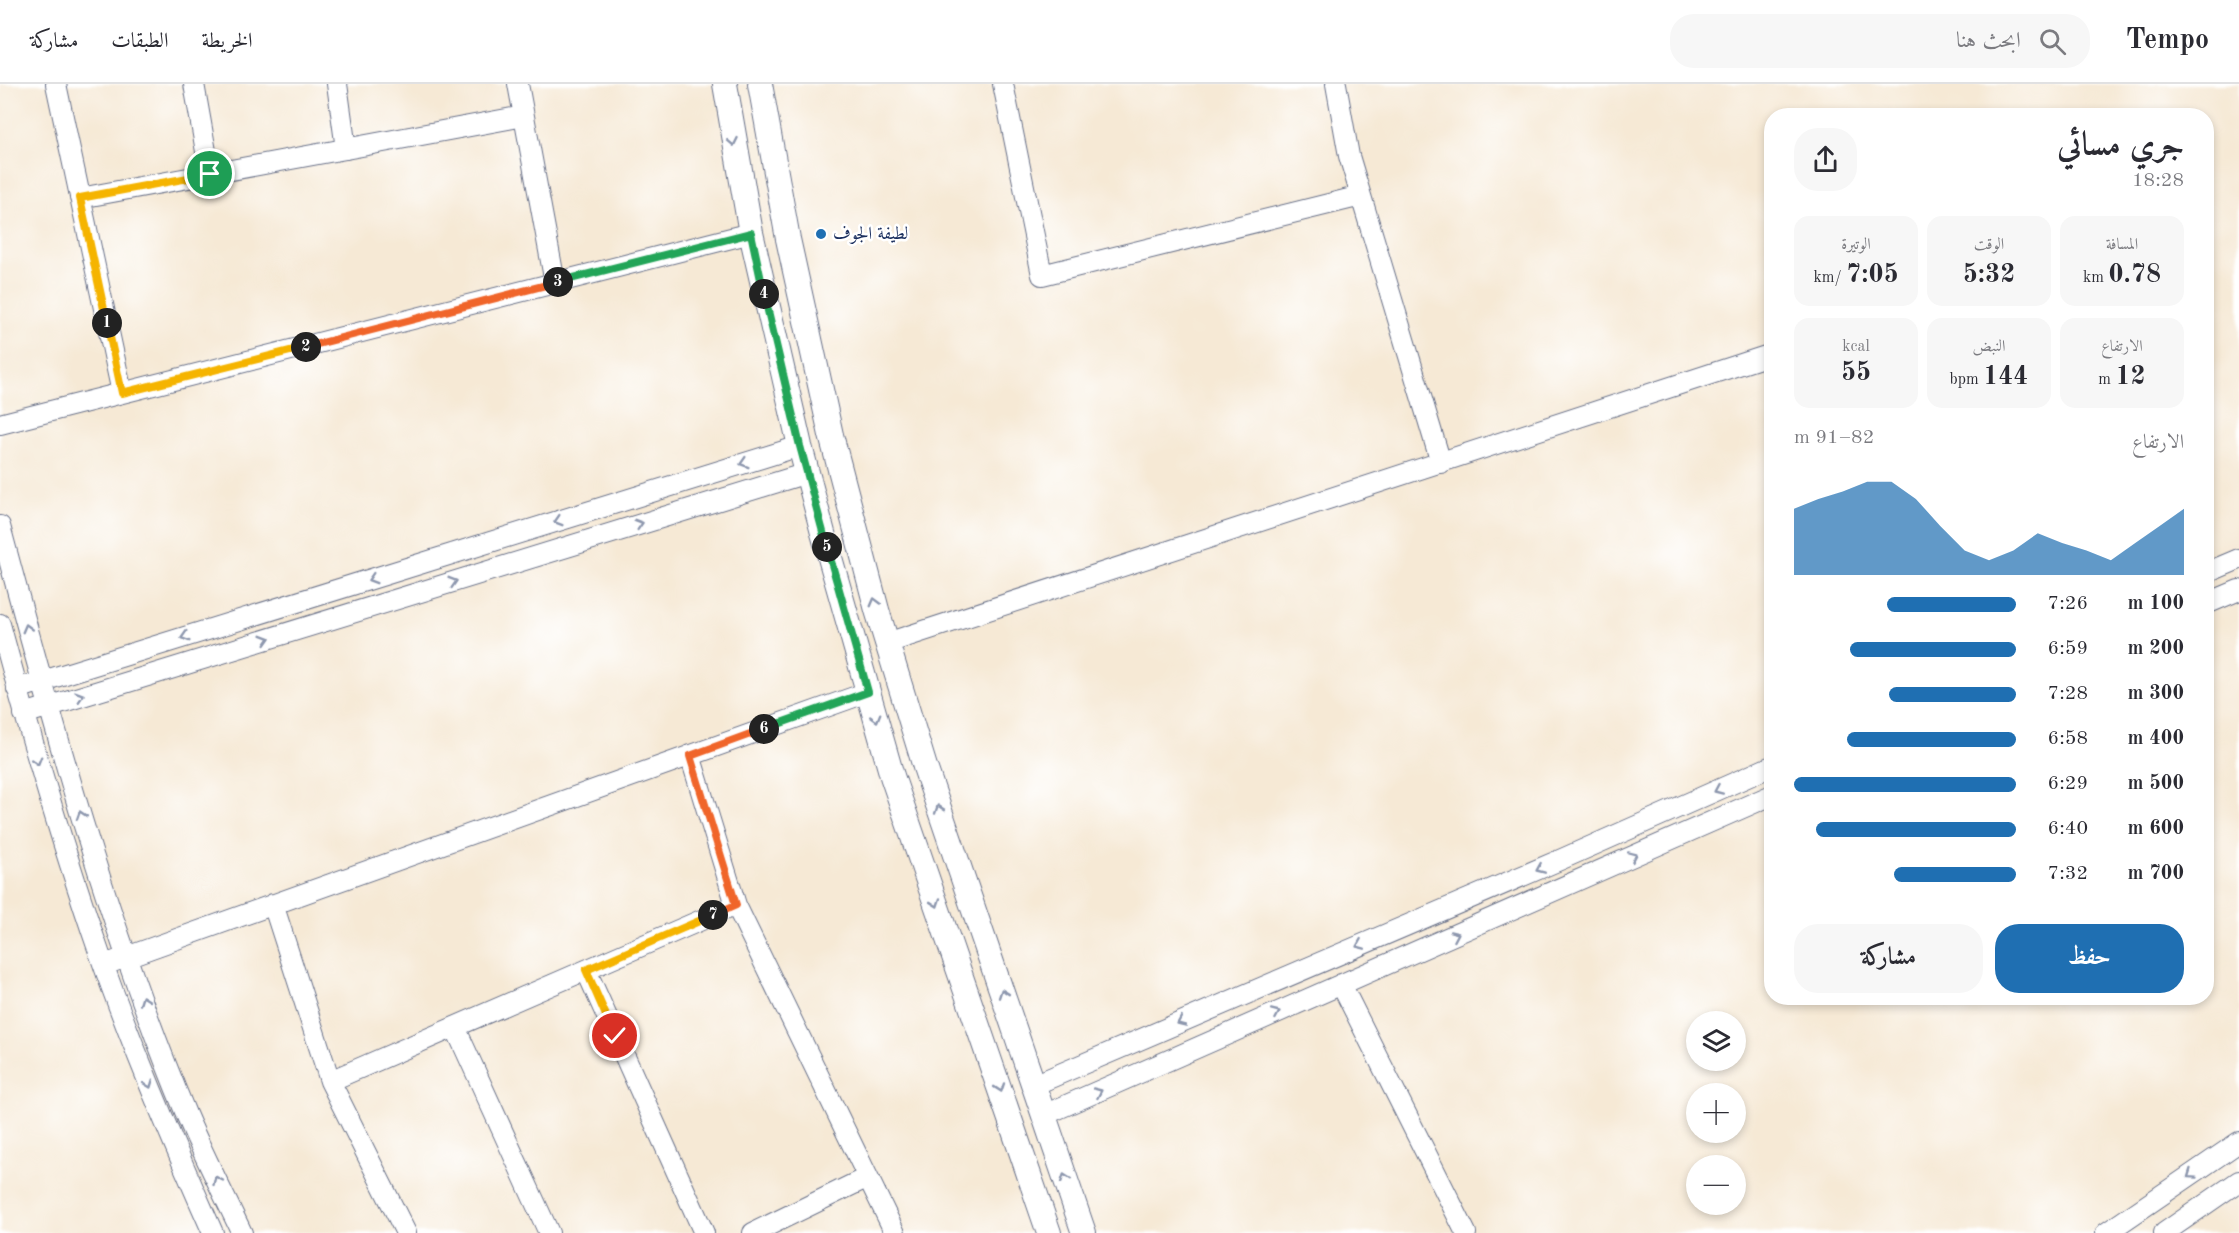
<!DOCTYPE html>
<html lang="ar">
<meta charset="utf-8">
<style>
body{margin:0;font-family:"Old Standard TT",Amiri,serif;background:#f7f7f7;color:#2b2b33;direction:rtl;height:100vh;display:flex;flex-direction:column;font-size:22px;white-space:nowrap}
*{box-sizing:border-box;margin:0}
p{font-size:20px;color:#7c7c81}
.icon{flex:none;width:33px;height:33px;fill:none;stroke:currentColor;stroke-width:2;stroke-linecap:round;stroke-linejoin:round}
.map{position:relative;flex:1;overflow:hidden;direction:ltr}
.side{position:absolute;left:1764px;top:24px;width:450px;height:897px;display:flex;flex-direction:column;background:#fff;border-radius:24px;box-shadow:0 3px 9px #0003;direction:rtl}
.side>*{flex:none}
.fabs{position:absolute;left:1686px;top:927px;display:grid;gap:12px}
.fabs a{display:grid;place-items:center;width:60px;height:60px;border-radius:50%;background:#fff;box-shadow:0 3px 9px #0003;font-size:30px}
.pin{position:absolute;display:grid;place-items:center;width:51px;height:51px;color:#fff;margin:-26px;border:3px solid #fff;border-radius:50%;box-shadow:0 2px 6px #0007}
.km{position:absolute;width:30px;height:30px;margin:-15px;border-radius:50%;background:#222;color:#fff;font-size:16px;line-height:30px;text-align:center}
.round{display:grid;place-items:center;flex:none;width:63px;height:63px;border-radius:24px;background:#f7f7f7}
.summary{display:flex;align-items:center;justify-content:space-between;height:102px;padding:0 30px}
h1{font-size:33px;font-weight:700;line-height:45px}
.figures{display:grid;grid-template-columns:repeat(3,1fr);gap:9px;height:102px;padding:6px 30px}
.figures div{display:grid;align-content:center;border-radius:15px;background:#f7f7f7;text-align:center}
.figures b{font-size:26px;font-weight:700}
.figures small{font-size:16px;font-weight:400}
.figures p{font-size:16px}
.chart{height:168px;padding:12px 30px}
.chart p{display:flex;justify-content:space-between}
.chart svg{width:100%;height:108px;margin-top:6px;fill:#1f6fb2;opacity:.7}
.primary-button{display:flex;gap:12px;margin-top:auto;padding:12px 30px}
.primary-button a{flex:1;height:69px;border-radius:24px;background:#1f6fb2;color:#fff;font-size:24px;font-weight:700;line-height:69px;text-align:center}
.primary-button a+a{background:#f7f7f7;color:#2b2b33}
ul{padding:0 30px;list-style:none;font-size:20px}
li{display:grid;grid-template-columns:96px 72px 1fr;align-items:center;height:45px}
li i{height:15px;border-radius:8px;background:#1f6fb2}
header{display:flex;align-items:center;gap:36px;box-sizing:border-box;height:84px;padding:0 30px;background:#fff;border-bottom:2px solid #e1e1e2}
header strong{font-size:28px}
nav{display:flex;gap:33px;margin-inline-start:auto;font-size:21px}
.search{width:420px;height:54px;background:#f7f7f7;display:flex;align-items:center;gap:15px;box-sizing:border-box;padding:0 21px;border-radius:24px;color:#7c7c81;font-size:22px}
.map>svg:first-child{display:block}
</style>
<header>
<strong>Tempo</strong>
<div class="search"><svg class="icon" aria-label="search" viewBox="0 0 24 24"><circle cx="10" cy="10" r="6"/><path d="M15 15l6 6"/></svg>ابحث هنا</div>
<nav><a>الخريطة</a><a>الطبقات</a><a>مشاركة</a></nav>
</header>
<div class="map">
<svg width="2239" height="1149" viewBox="0 0 2239 1149">
<rect width="100%" height="100%" fill="#fff"/>
<filter id="ink" filterUnits="userSpaceOnUse"><feTurbulence type="fractalNoise" baseFrequency=".0167" numOctaves="2"/><feDisplacementMap in="SourceGraphic" scale="12" xChannelSelector="R" yChannelSelector="G"/><feConvolveMatrix kernelMatrix="1 2 1 2 8 2 1 2 1" color-interpolation-filters="sRGB"/></filter>
<filter id="wash" filterUnits="userSpaceOnUse"><feTurbulence type="fractalNoise" baseFrequency=".008" numOctaves="4" result="noise"/><feDisplacementMap in="SourceGraphic" scale="24" xChannelSelector="R" yChannelSelector="G"/><feGaussianBlur stdDeviation="1.35" result="paint"/><feColorMatrix in="noise" values="0 0 0 0 0 0 0 0 0 0 0 0 0 0 0 0 0 1.4 0 .05"/><feComposite in="paint" operator="in"/></filter>
<g filter="url(#wash)">
<rect width="100%" height="100%" fill="#f6e9d5"/>
</g>
<g filter="url(#ink)">
<g fill="none" stroke-linecap="round" stroke-linejoin="round">
<defs>
<path id="minor" d="M56,0L122,309
M194,0L210,90
M337,0L346,65
M518,0L555,199
M1003,0L1042,191L1361,112
M1336,0L1349,72L1441,379
M80,114L524,32
M0,340L751,149
M0,442C53,641 107,840 186,1030C203,1070 223,1109 242,1149
M2206,489L2239,475
M2206,520L2239,506
M0,540C30,651 62,762 100,871C133,966 172,1057 213,1149
M887,559L1772,270
M17,605L800,362
M24,630L807,389
M690,671L736,821L895,1149
M273,820L330,997L406,1149
M104,881L868,608
M586,886L704,1149
M1341,900L1466,1149
M455,943L549,1149
M330,997L736,821
M1034,1001L1562,775L1772,682
M1044,1031L1772,711
M753,1149L868,1093
M2106,1149L2239,1058
M2164,1149L2239,1097"/>
<path id="tertiary" d="M725,0L751,149L800,362L823,449L892,692L1049,1149
M760,0L788,155L831,351L877,526L925,683L1084,1149"/>
</defs>
<!-- minor casing -->
<use href="#minor" stroke="#687088" stroke-width="22"/>
<!-- tertiary casing -->
<use href="#tertiary" stroke="#687088" stroke-width="26"/>
<!-- minor -->
<use href="#minor" stroke="#fff" stroke-width="20"/>
<!-- tertiary -->
<use href="#tertiary" stroke="#fff" stroke-width="24"/>
</g>
<!-- one-way arrows -->
<defs><path id="oneway-chevron" d="M-2-3.5L2.5 0L-2 3.5" fill="none" stroke-width="1.6" stroke-linecap="round" stroke-linejoin="round" transform="scale(1.5)"/></defs>
<g stroke="#8d97ae">
<use href="#oneway-chevron" transform="translate(733 58) rotate(79)"/>
<use href="#oneway-chevron" transform="translate(744 379) rotate(163)"/>
<use href="#oneway-chevron" transform="translate(558 437) rotate(163)"/>
<use href="#oneway-chevron" transform="translate(639 440) rotate(-17)"/>
<use href="#oneway-chevron" transform="translate(372 495) rotate(163)"/>
<use href="#oneway-chevron" transform="translate(453 498) rotate(-17)"/>
<use href="#oneway-chevron" transform="translate(875 518) rotate(-105)"/>
<use href="#oneway-chevron" transform="translate(27 544) rotate(-105)"/>
<use href="#oneway-chevron" transform="translate(185 553) rotate(163)"/>
<use href="#oneway-chevron" transform="translate(266 555) rotate(-17)"/>
<use href="#oneway-chevron" transform="translate(80 612) rotate(-17)"/>
<use href="#oneway-chevron" transform="translate(876 634) rotate(74)"/>
<use href="#oneway-chevron" transform="translate(37 677) rotate(74)"/>
<use href="#oneway-chevron" transform="translate(1718 706) rotate(156)"/>
<use href="#oneway-chevron" transform="translate(939 725) rotate(-109)"/>
<use href="#oneway-chevron" transform="translate(81 731) rotate(-108)"/>
<use href="#oneway-chevron" transform="translate(1633 772) rotate(-24)"/>
<use href="#oneway-chevron" transform="translate(1540 785) rotate(157)"/>
<use href="#oneway-chevron" transform="translate(936 819) rotate(71)"/>
<use href="#oneway-chevron" transform="translate(1455 851) rotate(-24)"/>
<use href="#oneway-chevron" transform="translate(1360 861) rotate(157)"/>
<use href="#oneway-chevron" transform="translate(1003 909) rotate(-109)"/>
<use href="#oneway-chevron" transform="translate(144 916) rotate(-110)"/>
<use href="#oneway-chevron" transform="translate(1276 929) rotate(-24)"/>
<use href="#oneway-chevron" transform="translate(1181 938) rotate(157)"/>
<use href="#oneway-chevron" transform="translate(149 1000) rotate(69)"/>
<use href="#oneway-chevron" transform="translate(1000 1004) rotate(71)"/>
<use href="#oneway-chevron" transform="translate(1098 1008) rotate(-24)"/>
<use href="#oneway-chevron" transform="translate(2191 1091) rotate(145)"/>
<use href="#oneway-chevron" transform="translate(1065 1094) rotate(-109)"/>
<use href="#oneway-chevron" transform="translate(217 1096) rotate(-115)"/>
</g>
</g>
<g fill="none" stroke-linecap="round" stroke-linejoin="round" filter="url(#ink)">
<defs>
<path id="split-1" d="M107,239L80,114L210,90"/>
<path id="split-2" d="M107,239L122,309L306,263"/>
<path id="split-3" d="M306,263L558,198"/>
<path id="split-4" d="M558,198L751,149L764,210"/>
<path id="split-5" d="M764,210L800,362L827,463"/>
<path id="split-6" d="M764,645L868,608L827,463"/>
<path id="split-7" d="M713,831L736,821L690,672L764,645"/>
<path id="split-8" d="M615,952L586,886L713,831"/>
</defs>
<!-- split-1 casing -->
<use href="#split-1" stroke="#fff" stroke-width="12"/>
<!-- split-2 casing -->
<use href="#split-2" stroke="#fff" stroke-width="12"/>
<!-- split-3 casing -->
<use href="#split-3" stroke="#fff" stroke-width="12"/>
<!-- split-4 casing -->
<use href="#split-4" stroke="#fff" stroke-width="12"/>
<!-- split-5 casing -->
<use href="#split-5" stroke="#fff" stroke-width="12"/>
<!-- split-6 casing -->
<use href="#split-6" stroke="#fff" stroke-width="12"/>
<!-- split-7 casing -->
<use href="#split-7" stroke="#fff" stroke-width="12"/>
<!-- split-8 casing -->
<use href="#split-8" stroke="#fff" stroke-width="12"/>
<!-- split-1 -->
<use href="#split-1" stroke="#f5b400" stroke-width="8"/>
<!-- split-2 -->
<use href="#split-2" stroke="#f5b400" stroke-width="8"/>
<!-- split-3 -->
<use href="#split-3" stroke="#f0652b" stroke-width="8"/>
<!-- split-4 -->
<use href="#split-4" stroke="#22a559" stroke-width="8"/>
<!-- split-5 -->
<use href="#split-5" stroke="#22a559" stroke-width="8"/>
<!-- split-6 -->
<use href="#split-6" stroke="#22a559" stroke-width="8"/>
<!-- split-7 -->
<use href="#split-7" stroke="#f0652b" stroke-width="8"/>
<!-- split-8 -->
<use href="#split-8" stroke="#f5b400" stroke-width="8"/>
</g>
<!-- markers -->
<circle fill="#1f6fb2" stroke="#fff" stroke-width="2" cx="821" cy="150" r="6"/>
<g text-anchor="middle" dominant-baseline="central" stroke-width="5" stroke-linejoin="round" paint-order="stroke">
<!-- poi labels -->
<g font-size="18" fill="#1b2f5e" stroke="#fff" text-anchor="start">
<text x="833" y="150">لطيفة الجوف</text>
</g>
</g>
</svg>
<div class="fabs">
<a><svg class="icon" aria-label="layers" viewBox="0 0 24 24"><path d="M12 4l9 5-9 5-9-5zM3 14l9 5 9-5"/></svg></a>
<a>+</a>
<a>−</a>
</div>
<div class="pin" style="left:210px;top:90px;background:#1e9e55"><svg class="icon" aria-label="arrive" viewBox="0 0 24 24"><path d="M6 21V4h12l-3 4 3 4H6"/></svg></div>
<div class="pin" style="left:615px;top:952px;background:#d93025"><svg class="icon" aria-label="check" viewBox="0 0 24 24"><path d="M5 12l5 5 9-10"/></svg></div>
<b class="km" style="left:107px;top:239px">1</b>
<b class="km" style="left:306px;top:263px">2</b>
<b class="km" style="left:558px;top:198px">3</b>
<b class="km" style="left:764px;top:210px">4</b>
<b class="km" style="left:827px;top:463px">5</b>
<b class="km" style="left:764px;top:645px">6</b>
<b class="km" style="left:713px;top:831px">7</b>
<section class="side">
<div class="summary"><div><h1>جري مسائي</h1><p>18:28</p></div><a class="round"><svg class="icon" aria-label="share" viewBox="0 0 24 24"><path d="M12 15V3M7 8l5-5 5 5M5 13v7h14v-7"/></svg></a></div>
<div class="figures">
<div><p>المسافة</p><b>0.78<small> km</small></b></div>
<div><p>الوقت</p><b>5:32</b></div>
<div><p>الوتيرة</p><b>7:05<small> /km</small></b></div>
</div>
<div class="figures">
<div><p>الارتفاع</p><b>12<small> m</small></b></div>
<div><p>النبض</p><b>144<small> bpm</small></b></div>
<div><p>kcal</p><b>55</b></div>
</div>
<div class="chart"><p><span>الارتفاع</span>82–91 m</p>
<svg viewBox="0 0 160 44" preserveAspectRatio="none"><path d="M0 44V17L10 13L20 10L30 6L40 6L50 13L60 24L70 34L80 38L90 34L100 27L110 31L120 34L130 38L140 31L150 24L160 17V44z"/></svg>
</div>
<ul>
<li><b>100 m</b>7:26<i style="width:58%"></i></li>
<li><b>200 m</b>6:59<i style="width:75%"></i></li>
<li><b>300 m</b>7:28<i style="width:57%"></i></li>
<li><b>400 m</b>6:58<i style="width:76%"></i></li>
<li><b>500 m</b>6:29<i style="width:100%"></i></li>
<li><b>600 m</b>6:40<i style="width:90%"></i></li>
<li><b>700 m</b>7:32<i style="width:55%"></i></li>
</ul>
<div class="primary-button"><a>حفظ</a><a>مشاركة</a></div>
</section>
</div>
